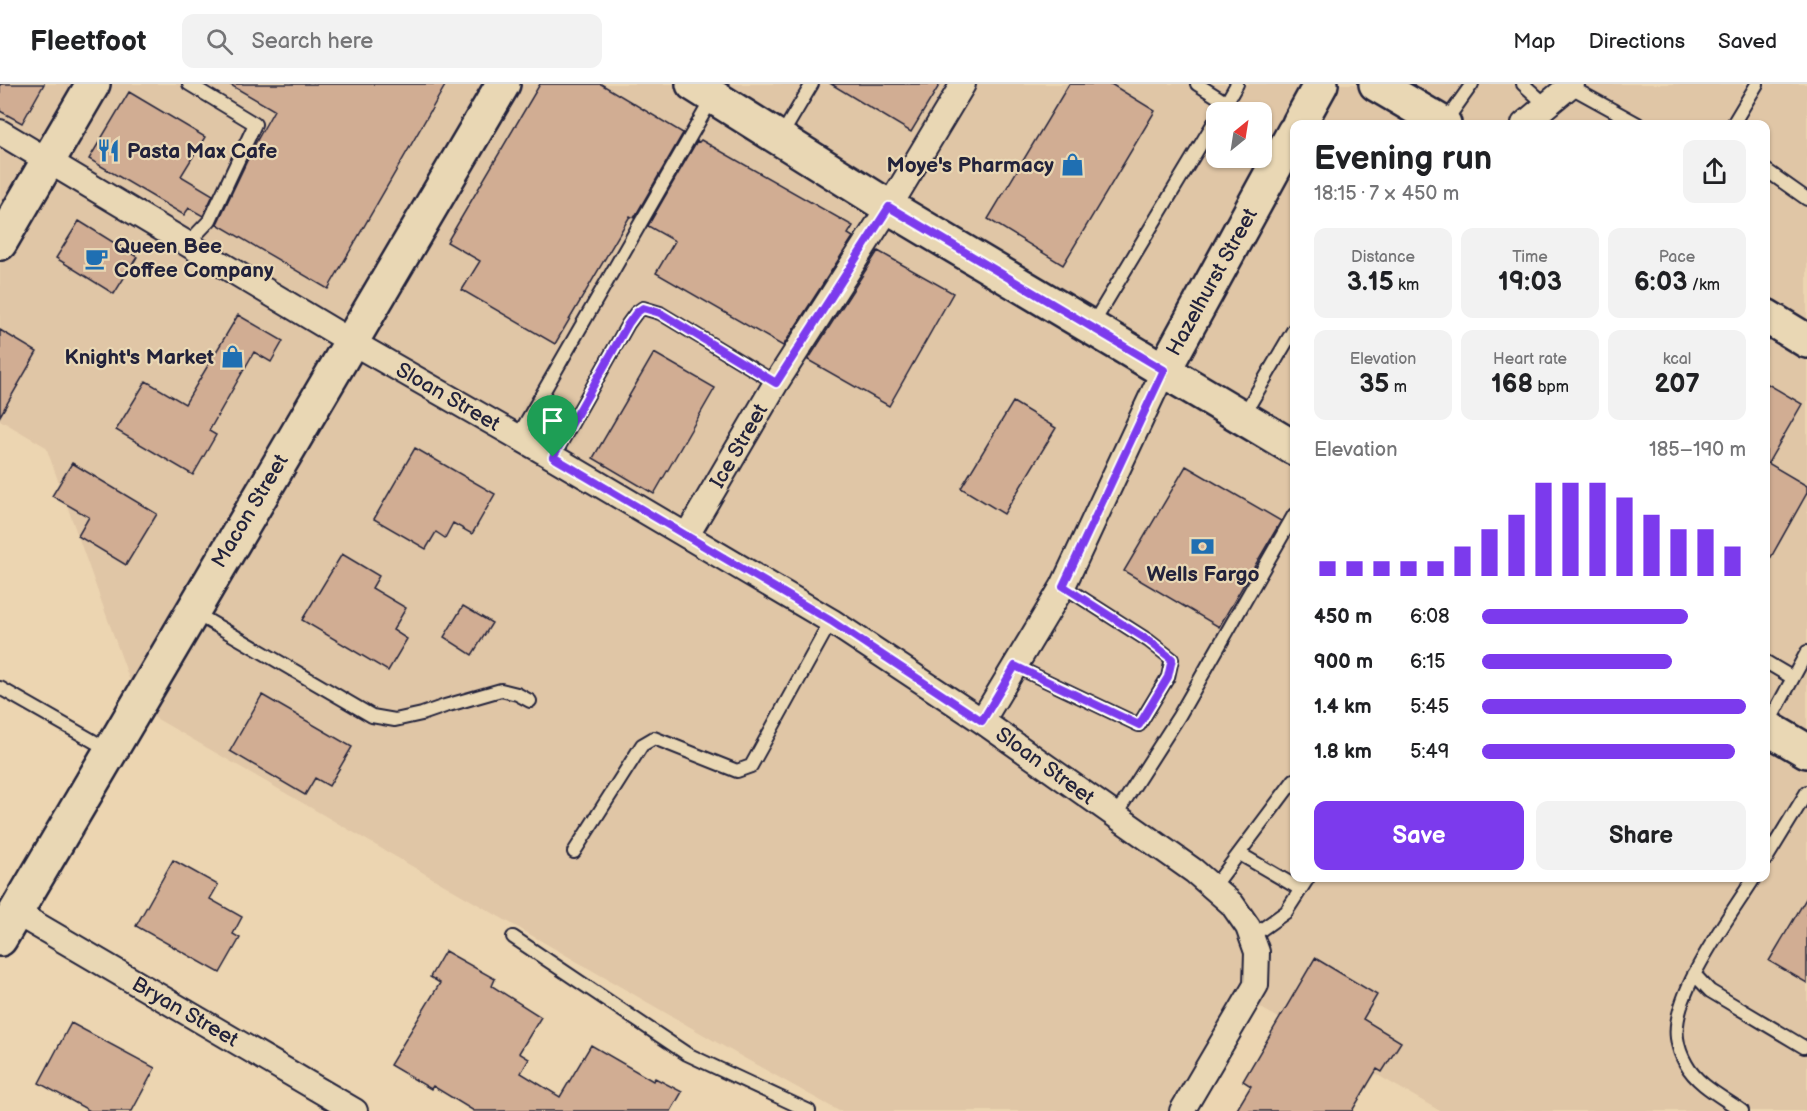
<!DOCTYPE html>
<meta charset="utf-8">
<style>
body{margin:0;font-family:"Balsamiq Sans",sans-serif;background:#f2f2f2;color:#202124;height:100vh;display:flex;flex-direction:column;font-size:22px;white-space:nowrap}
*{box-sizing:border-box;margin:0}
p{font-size:20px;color:#757577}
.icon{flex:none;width:33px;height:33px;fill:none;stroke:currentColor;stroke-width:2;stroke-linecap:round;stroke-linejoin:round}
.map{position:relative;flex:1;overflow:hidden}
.panel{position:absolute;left:1290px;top:36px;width:480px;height:762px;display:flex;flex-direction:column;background:#fff;border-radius:12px;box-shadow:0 2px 4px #0004}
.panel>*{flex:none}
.needle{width:39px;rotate:30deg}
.controls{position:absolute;left:1206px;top:18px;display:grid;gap:12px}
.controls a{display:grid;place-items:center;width:66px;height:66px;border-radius:12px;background:#fff;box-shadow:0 2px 4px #0004;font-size:30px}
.pin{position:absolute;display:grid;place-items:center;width:51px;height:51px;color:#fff;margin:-62px -26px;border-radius:50% 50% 50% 0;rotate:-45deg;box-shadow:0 0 6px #0007}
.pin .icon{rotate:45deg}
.round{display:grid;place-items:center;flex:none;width:63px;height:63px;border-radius:12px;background:#f2f2f2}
.overview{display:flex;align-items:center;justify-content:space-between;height:102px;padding:0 24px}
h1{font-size:33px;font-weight:600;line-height:45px}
.metrics{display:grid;grid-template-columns:repeat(3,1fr);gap:9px;height:102px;padding:6px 24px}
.metrics div{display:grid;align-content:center;border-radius:12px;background:#f2f2f2;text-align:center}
.metrics b{font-size:26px;font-weight:600}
.metrics small{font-size:16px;font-weight:400}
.metrics p{font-size:16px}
.chart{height:168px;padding:12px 24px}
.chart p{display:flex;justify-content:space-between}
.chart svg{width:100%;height:108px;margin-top:6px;stroke:#7c3aed;stroke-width:6}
.action{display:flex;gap:12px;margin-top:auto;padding:12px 24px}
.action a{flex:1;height:69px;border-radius:12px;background:#7c3aed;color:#fff;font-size:24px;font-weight:600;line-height:69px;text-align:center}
.action a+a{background:#f2f2f2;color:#202124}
ul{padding:0 24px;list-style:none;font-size:20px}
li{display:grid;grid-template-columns:96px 72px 1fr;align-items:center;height:45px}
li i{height:15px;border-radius:8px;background:#7c3aed}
header{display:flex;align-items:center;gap:36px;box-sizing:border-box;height:84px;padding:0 30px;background:#fff;border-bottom:2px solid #e0e0e0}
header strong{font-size:28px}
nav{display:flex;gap:33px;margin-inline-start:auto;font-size:21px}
.search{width:420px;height:54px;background:#f2f2f2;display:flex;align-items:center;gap:15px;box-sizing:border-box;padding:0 21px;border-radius:12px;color:#757577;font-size:22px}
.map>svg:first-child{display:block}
</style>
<header>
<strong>Fleetfoot</strong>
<div class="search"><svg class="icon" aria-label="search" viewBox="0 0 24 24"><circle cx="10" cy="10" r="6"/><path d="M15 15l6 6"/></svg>Search here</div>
<nav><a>Map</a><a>Directions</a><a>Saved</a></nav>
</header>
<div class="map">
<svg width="1807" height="1027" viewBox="0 0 1807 1027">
<rect width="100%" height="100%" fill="#ecd5b1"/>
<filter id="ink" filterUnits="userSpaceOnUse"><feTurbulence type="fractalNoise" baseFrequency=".0167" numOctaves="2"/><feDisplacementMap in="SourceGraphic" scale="12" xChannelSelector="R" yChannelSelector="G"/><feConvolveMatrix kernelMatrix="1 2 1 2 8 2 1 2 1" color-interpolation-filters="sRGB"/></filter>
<g filter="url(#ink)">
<!-- built -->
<path fill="#e0c6a6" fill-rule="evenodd" d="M0,0H1807V1027H1440L1249,917L1183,1027H839L730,966L140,625L46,363L0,336ZM1216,28H1262V74H1216ZM1294,40H1766V794H1294Z"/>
<!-- building -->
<path fill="#d1ad93" stroke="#22223b" stroke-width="1.5" d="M0,0H44L22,39L0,27Z
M229,0H446L328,205L217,140L255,60L274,26Z
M540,0H601L683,49L634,134L630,132L555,260L462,206L480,177L447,158Z
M831,0H940L911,48Z
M1069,0H1111L1155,27L1063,181L988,135Z
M129,8L205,53L181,92L213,111L203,132L189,124L184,131L89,75Z
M701,56L853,142L848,150L853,153L783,262L656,189L675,157L648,142L697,57L699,58Z
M79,137L137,173L114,210L56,174Z
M878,167L953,209L889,322L808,276Z
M238,231L283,257L271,278L254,268L209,347L216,351L193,391L116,346L146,297L185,320Z
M0,246L37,268L0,332Z
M654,269L715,304L654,410L593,374Z
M1766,299L1802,320L1768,379L1807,402V409L1766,482Z
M1013,318L1056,344L1004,430L961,404Z
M415,364L495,410L472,450L453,439L445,454L436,448L426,465L374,435Z
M72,379L157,430L126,481L78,452L89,433L52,412Z
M1186,382L1281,437L1219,543L1124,487Z
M342,470L379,492L372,504L406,524L393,546L407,555L388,587L302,536Z
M463,522L492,539L472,571L444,553Z
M262,611L352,663L329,702L315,694L305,711L230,667Z
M173,776L218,801L210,815L242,833L233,850L240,854L220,889L136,842Z
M1807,813V899L1769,877Z
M445,867L495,895L492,902L541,933L519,969L529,975L521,989L560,1013L591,961L653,997L655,994L682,1008L671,1027H474L433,1002L431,1005L390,981L440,899L430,893Z
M1315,874L1377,911L1363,935L1401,958L1382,988L1377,985L1352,1027H1236L1251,1002L1243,997Z
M71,939L155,984L132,1027H90L39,999Z"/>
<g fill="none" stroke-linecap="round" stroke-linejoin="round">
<defs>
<path id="lane" d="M1197,0L1227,19
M1523,0L1545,20
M1569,2L1638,40
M1221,28L1237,0
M1445,38L1472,0
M1733,40L1757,0
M780,54L812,0
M1766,86L1807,115
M188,159L210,136L255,40L189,0
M1091,243L1216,35
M1243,332L1294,245
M518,352L713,13
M553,373L628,240L636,229L643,224L660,229L776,299
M195,529L372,632L395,636L422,630L445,622L501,606L517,610L530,617
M1766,578L1793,594
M1015,582L1139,641L1168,593L1172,575L1149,557L1063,502
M0,604L109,666
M1767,642L1807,568
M1115,732L1179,632L1294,431
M574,768L642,661L654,654L737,687L751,682L831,537
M1240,770L1300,805
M1766,775L1807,708
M1213,804L1294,696
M513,853L687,970L809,1027
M1251,853L1286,828L1308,794
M1694,890L1710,907L1804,963
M1742,1027C1724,1014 1697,1001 1686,980C1682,973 1678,962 1677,954C1671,910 1731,831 1754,794"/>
<path id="street" d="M1524,40L1572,0
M0,48L350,257L553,373L831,537L982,637L1194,787L1232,820L1248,843L1257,868L1256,901L1182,1027
M687,451L776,299L889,123L963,0
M982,637L1063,502L1164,286
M15,828L355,1027"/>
<path id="secondary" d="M1299,40L1321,0
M1164,286L1294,48"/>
<path id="primary" d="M693,0L889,123L1294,364
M1376,0L1444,40
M0,159L93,0
M1766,232L1807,257
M1766,643L1807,667
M0,855L503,0"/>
</defs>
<!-- lane casing -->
<use href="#lane" stroke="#22223b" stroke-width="16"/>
<!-- street casing -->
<use href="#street" stroke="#22223b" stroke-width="28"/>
<!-- secondary casing -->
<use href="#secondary" stroke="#22223b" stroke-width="38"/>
<!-- primary casing -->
<use href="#primary" stroke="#22223b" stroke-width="38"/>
<!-- lane -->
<use href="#lane" stroke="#e9d7b4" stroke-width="12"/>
<!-- street -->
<use href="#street" stroke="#e9d7b4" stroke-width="24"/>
<!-- secondary -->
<use href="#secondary" stroke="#e9d7b4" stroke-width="33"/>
<!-- primary -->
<use href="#primary" stroke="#e9d7b4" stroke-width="33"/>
</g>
</g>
<g fill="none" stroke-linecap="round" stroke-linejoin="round" filter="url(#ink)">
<defs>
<path id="route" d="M889,123L1164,286L1063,502L1149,557L1172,575L1168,593L1139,641L1015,582L982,637L831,537L553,373L628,240L636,229L643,224L660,229L776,299Z"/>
</defs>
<!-- route casing -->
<use href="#route" stroke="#fff" stroke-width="12"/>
<!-- route -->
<use href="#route" stroke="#7c3aed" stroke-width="8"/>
</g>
<!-- icons -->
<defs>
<symbol id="restaurant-bare" viewBox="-9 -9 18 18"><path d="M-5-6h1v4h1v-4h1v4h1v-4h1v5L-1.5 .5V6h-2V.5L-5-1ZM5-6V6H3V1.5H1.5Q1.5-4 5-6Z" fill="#1f6fb2" stroke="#e9d7b4" stroke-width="2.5" paint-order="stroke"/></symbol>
<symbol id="shop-bare" viewBox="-9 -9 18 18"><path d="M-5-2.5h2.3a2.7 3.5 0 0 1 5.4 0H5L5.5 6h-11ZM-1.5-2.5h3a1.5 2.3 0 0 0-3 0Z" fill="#1f6fb2" stroke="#e9d7b4" stroke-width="2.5" paint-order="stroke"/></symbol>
<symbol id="cafe-bare" viewBox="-9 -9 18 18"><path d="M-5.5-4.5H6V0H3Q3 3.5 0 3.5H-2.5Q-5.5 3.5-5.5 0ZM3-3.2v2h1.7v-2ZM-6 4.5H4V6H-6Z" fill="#1f6fb2" stroke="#e9d7b4" stroke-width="2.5" paint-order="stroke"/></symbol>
<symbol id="bank-bare" viewBox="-9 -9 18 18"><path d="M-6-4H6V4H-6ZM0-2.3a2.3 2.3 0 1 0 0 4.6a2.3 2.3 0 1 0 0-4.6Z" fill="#1f6fb2" stroke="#e9d7b4" stroke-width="2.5" paint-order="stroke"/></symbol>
</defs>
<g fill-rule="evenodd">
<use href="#restaurant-bare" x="92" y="50" width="33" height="33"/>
<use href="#shop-bare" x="1056" y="64" width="33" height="33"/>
<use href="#cafe-bare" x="80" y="158" width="33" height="33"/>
<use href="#shop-bare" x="216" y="256" width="33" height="33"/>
<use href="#bank-bare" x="1186" y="446" width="33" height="33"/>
</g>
<g text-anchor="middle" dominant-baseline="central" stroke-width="4.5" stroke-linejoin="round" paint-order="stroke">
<!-- poi labels -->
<g font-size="21" font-weight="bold" fill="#22223b" stroke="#e9d7b4" text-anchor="start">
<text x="127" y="67">Pasta Max Cafe</text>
<text x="1054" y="81" text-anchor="end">Moye's Pharmacy</text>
<text x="114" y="162">Queen Bee<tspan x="114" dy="24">Coffee Company</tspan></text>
<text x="214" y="273" text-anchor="end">Knight's Market</text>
<text x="1203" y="490" text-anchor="middle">Wells Fargo</text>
</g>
<!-- street labels -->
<g font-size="21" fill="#22223b" stroke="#e9d7b4">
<text transform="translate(1212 198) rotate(-61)">Hazelhurst Street</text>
<text transform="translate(448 313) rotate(30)">Sloan Street</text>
<text transform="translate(739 362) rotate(-60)">Ice Street</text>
<text transform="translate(250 427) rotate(-59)">Macon Street</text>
<text transform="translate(1045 682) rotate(36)">Sloan Street</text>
<text transform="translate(185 928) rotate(30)">Bryan Street</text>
</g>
</g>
</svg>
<div class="controls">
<a><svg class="needle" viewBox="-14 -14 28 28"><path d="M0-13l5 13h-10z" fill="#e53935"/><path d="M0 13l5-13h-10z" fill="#757577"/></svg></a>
</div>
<div class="pin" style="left:553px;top:373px;background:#1e9e55"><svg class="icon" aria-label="arrive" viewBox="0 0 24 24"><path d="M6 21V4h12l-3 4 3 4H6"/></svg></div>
<section class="panel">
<div class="overview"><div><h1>Evening run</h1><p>18:15 · 7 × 450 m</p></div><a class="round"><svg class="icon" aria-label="share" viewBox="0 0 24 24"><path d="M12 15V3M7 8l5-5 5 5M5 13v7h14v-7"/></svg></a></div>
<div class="metrics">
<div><p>Distance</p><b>3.15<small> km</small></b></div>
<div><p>Time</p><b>19:03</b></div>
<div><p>Pace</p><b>6:03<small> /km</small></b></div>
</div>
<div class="metrics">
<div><p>Elevation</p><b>35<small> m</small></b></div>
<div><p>Heart rate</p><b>168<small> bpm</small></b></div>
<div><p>kcal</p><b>207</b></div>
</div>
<div class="chart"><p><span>Elevation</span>185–190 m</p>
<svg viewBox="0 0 160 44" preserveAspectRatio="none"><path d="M5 44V38M15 44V38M25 44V38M35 44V38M45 44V38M55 44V32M65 44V25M75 44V19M85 44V6M95 44V6M105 44V6M115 44V12M125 44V19M135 44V25M145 44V25M155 44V32"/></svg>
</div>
<ul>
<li><b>450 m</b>6:08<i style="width:78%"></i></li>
<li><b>900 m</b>6:15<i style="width:72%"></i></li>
<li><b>1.4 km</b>5:45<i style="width:100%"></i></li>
<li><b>1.8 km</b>5:49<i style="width:96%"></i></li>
</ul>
<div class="action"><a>Save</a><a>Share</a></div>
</section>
</div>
